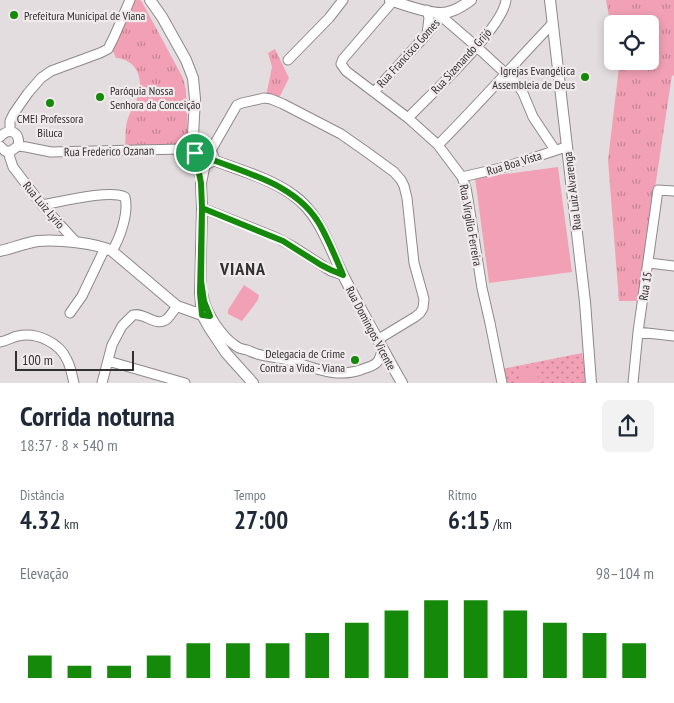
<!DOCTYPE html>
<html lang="pt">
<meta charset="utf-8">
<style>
body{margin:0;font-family:"PT Sans Narrow",sans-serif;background:#f2f2f3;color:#1f2937;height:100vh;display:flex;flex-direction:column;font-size:19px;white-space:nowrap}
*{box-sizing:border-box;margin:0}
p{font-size:16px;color:#747a83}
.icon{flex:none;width:28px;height:28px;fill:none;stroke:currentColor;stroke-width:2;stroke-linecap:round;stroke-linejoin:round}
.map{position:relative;height:383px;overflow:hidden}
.details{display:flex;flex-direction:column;background:#fff;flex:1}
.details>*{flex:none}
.tools{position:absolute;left:604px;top:15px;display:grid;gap:10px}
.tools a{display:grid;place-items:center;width:55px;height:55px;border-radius:8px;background:#fff;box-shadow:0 2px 8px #0003;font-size:25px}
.scale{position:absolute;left:15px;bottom:12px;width:119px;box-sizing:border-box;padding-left:5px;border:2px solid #333031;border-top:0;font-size:14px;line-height:18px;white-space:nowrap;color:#333031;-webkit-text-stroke:4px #f1eaec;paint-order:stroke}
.pin{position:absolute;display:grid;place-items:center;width:42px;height:42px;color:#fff;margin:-21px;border:2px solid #fff;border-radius:50%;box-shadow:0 1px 5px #0007}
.round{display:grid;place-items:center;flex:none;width:52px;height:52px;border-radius:8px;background:#f2f2f3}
.head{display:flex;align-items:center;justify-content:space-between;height:85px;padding:0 20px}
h1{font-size:28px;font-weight:700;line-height:38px}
.metrics{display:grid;grid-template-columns:repeat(3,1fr);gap:8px;height:85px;padding:5px 20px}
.metrics div{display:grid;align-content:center}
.metrics b{font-size:25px;font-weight:700}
.metrics small{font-size:14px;font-weight:400}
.metrics p{font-size:14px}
.chart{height:140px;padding:10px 20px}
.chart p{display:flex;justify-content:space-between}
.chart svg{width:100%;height:90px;margin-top:5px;stroke:#158909;stroke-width:6}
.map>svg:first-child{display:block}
</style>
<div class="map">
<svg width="674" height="383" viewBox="0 0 674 383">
<defs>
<pattern id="grass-tufts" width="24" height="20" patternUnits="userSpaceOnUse" patternTransform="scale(1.25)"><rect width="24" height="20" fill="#f2a0b5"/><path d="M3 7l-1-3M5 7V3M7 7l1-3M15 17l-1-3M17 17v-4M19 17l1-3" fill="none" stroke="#c58394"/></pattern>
<pattern id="park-dots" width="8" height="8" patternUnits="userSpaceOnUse" patternTransform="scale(1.25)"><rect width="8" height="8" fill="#f2a0b5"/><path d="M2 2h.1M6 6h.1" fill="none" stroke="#c58394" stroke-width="1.8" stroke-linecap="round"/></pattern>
</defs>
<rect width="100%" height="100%" fill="#e4dddf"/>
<!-- grass -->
<path fill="url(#grass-tufts)" d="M135,0H140L142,2L183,78L186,90L188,139L186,143L182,144L125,146C126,138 125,129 127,122C129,112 137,103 139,92C143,75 134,59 116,58L112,49Z
M606,0H674V76L672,75L638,301H619L608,160L619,67L618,61H650V24H612V33Z
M275,49L289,78L279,98L266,96L272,67L268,53Z"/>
<!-- park -->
<path fill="url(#park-dots)" d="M582,353L587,383H504L502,369Z"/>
<!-- pitch -->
<path fill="#f2a0b5" d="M558,167L572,272L489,283L475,178Z
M244,285L259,295L258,300L242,321L228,314V310Z
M535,366L539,383H521L518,370Z"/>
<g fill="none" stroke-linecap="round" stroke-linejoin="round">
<defs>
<path id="minor" d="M393,1L343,59L341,64L346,71L408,118L438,145L462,177L466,188L468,199L482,288L490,323L502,383
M441,16L477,47L518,85L523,93L533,117L555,150
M427,34L429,18L427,10
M288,60L329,18L343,0
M374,92L427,34L438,21L442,13
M408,118C430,95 503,28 506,0
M10,131V121L14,113L28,93L41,78L51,71L100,53L108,49L114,37L130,0
M0,137C10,126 21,133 18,146L11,151H5L0,146
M438,145C477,106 514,64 552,24
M18,146L26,147L51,152L183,149L201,155
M8,152L13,167L42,205L76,242
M210,152L237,105L242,103L264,98L271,99L283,104L341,134L368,153L394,172L401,180L404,186L407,198L414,263L424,299L423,308L420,313L415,317L377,340
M462,177L505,167L566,147
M42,205C60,202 110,189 125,197C129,213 120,238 112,251
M202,208L275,237L292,246L331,271L343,275
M649,263L674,266
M203,295C205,312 222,337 236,346C239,349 243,349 247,350C252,352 256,354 261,355C269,357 277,358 284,359C312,366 334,380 363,369C376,365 380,363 382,349
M70,313L82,296L105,248
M638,332L674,336
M0,342C7,341 12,337 18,336C37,332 60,343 67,360C71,367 72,376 74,383
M108,361L185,383
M102,383L112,345L122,326L133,315C145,312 156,328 167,319C171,315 174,310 177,306
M633,383L638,332L658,190L674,191"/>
<path id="tertiary" d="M150,0L162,17L186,60L193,78L195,99L193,135L195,153L200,175
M390,0C404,5 426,13 441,13C451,13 463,6 471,0
M550,0L585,302L591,383
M201 157a6 6 0 1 1 12 0a6 6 0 1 1-12 0Z
M213,160C239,170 270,178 293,195C320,214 329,247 343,275C349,287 355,298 361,309C375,334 388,359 402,383
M205,163L201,183L202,208L200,293L202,315L210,329L226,353L253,383
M0,251C13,248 25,243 38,241C57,239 96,243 112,251L177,306L202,315"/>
</defs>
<!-- minor casing -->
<use href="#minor" stroke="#8e8889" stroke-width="11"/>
<!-- tertiary casing -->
<use href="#tertiary" stroke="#8e8889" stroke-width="12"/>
<!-- minor -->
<use href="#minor" stroke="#fff" stroke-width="9"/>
<!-- tertiary -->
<use href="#tertiary" stroke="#fff" stroke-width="10"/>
</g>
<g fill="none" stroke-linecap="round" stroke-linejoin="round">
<defs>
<path id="route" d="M195,153L201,183L202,208L201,281L204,301L210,316L202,315L200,293L202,208L283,241L321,265L331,270L343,275C336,258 329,241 320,225C298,186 252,175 213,160L208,163H205L202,160L201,155L195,153"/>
</defs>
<!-- route casing -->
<use href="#route" stroke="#fff" stroke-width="10"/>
<!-- route -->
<use href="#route" stroke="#158909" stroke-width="6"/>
</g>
<!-- markers -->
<g fill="#158909" stroke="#f1eaec" stroke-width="2">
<circle cx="14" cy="15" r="5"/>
<circle cx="585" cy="77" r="5"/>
<circle cx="100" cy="97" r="5"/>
<circle cx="50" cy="103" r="5"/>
<circle cx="355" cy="360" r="5"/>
</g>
<g text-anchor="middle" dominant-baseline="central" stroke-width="4.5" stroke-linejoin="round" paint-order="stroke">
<!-- poi labels -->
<g font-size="12" fill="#333031" stroke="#f1eaec" text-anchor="start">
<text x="24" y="15">Prefeitura Municipal de Viana</text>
<text x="575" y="70" text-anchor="end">Igrejas Evangélica<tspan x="575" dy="14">Assembleia de Deus</tspan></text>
<text x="110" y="90">Paróquia Nossa<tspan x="110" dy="14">Senhora da Conceição</tspan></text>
<text x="50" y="118" text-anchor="middle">CMEI Professora<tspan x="50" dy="14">Biluca</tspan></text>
<text x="345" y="353" text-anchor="end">Delegacia de Crime<tspan x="345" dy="14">Contra a Vida - Viana</tspan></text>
</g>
<!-- street labels -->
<g font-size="12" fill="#333031" stroke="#f1eaec">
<text transform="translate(408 53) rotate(-48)">Rua Francisco Gomes</text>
<text transform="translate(461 61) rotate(-48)">Rua Sizenando Grijó</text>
<text transform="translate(109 151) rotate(-1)">Rua Frederico Ozanan</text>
<text transform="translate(514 163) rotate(-17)">Rua Boa Vista</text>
<text transform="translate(572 191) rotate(-97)">Rua Luiz Alvarenga</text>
<text transform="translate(44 205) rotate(50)">Rua Luiz Lyrio</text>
<text transform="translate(471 225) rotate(80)">Rua Virgílio Ferreira</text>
<text transform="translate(645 286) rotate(-81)">Rua 15</text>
<text transform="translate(371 328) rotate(62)">Rua Domingos Vicente</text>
</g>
<!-- district labels -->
<g font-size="18" font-weight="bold" letter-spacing="1" fill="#333031" stroke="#f1eaec">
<text x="243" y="268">VIANA</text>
</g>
</g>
</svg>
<div class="tools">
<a><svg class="icon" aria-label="locate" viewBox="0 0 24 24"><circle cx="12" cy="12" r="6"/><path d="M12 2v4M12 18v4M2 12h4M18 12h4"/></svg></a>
</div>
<div class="scale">100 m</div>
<div class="pin" style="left:195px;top:153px;background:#1e9e55"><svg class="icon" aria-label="arrive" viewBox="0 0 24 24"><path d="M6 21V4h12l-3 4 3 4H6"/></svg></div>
</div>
<section class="details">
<div class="head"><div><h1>Corrida noturna</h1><p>18:37 · 8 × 540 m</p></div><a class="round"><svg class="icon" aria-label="share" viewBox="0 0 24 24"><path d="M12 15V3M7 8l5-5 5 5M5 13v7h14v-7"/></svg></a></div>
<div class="metrics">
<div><p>Distância</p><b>4.32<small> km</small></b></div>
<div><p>Tempo</p><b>27:00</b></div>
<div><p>Ritmo</p><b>6:15<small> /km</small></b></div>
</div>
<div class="chart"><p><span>Elevação</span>98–104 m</p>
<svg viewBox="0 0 160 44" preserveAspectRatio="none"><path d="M5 44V33M15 44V38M25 44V38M35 44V33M45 44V27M55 44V27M65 44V27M75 44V22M85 44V17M95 44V11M105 44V6M115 44V6M125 44V11M135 44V17M145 44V22M155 44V27"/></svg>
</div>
</section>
